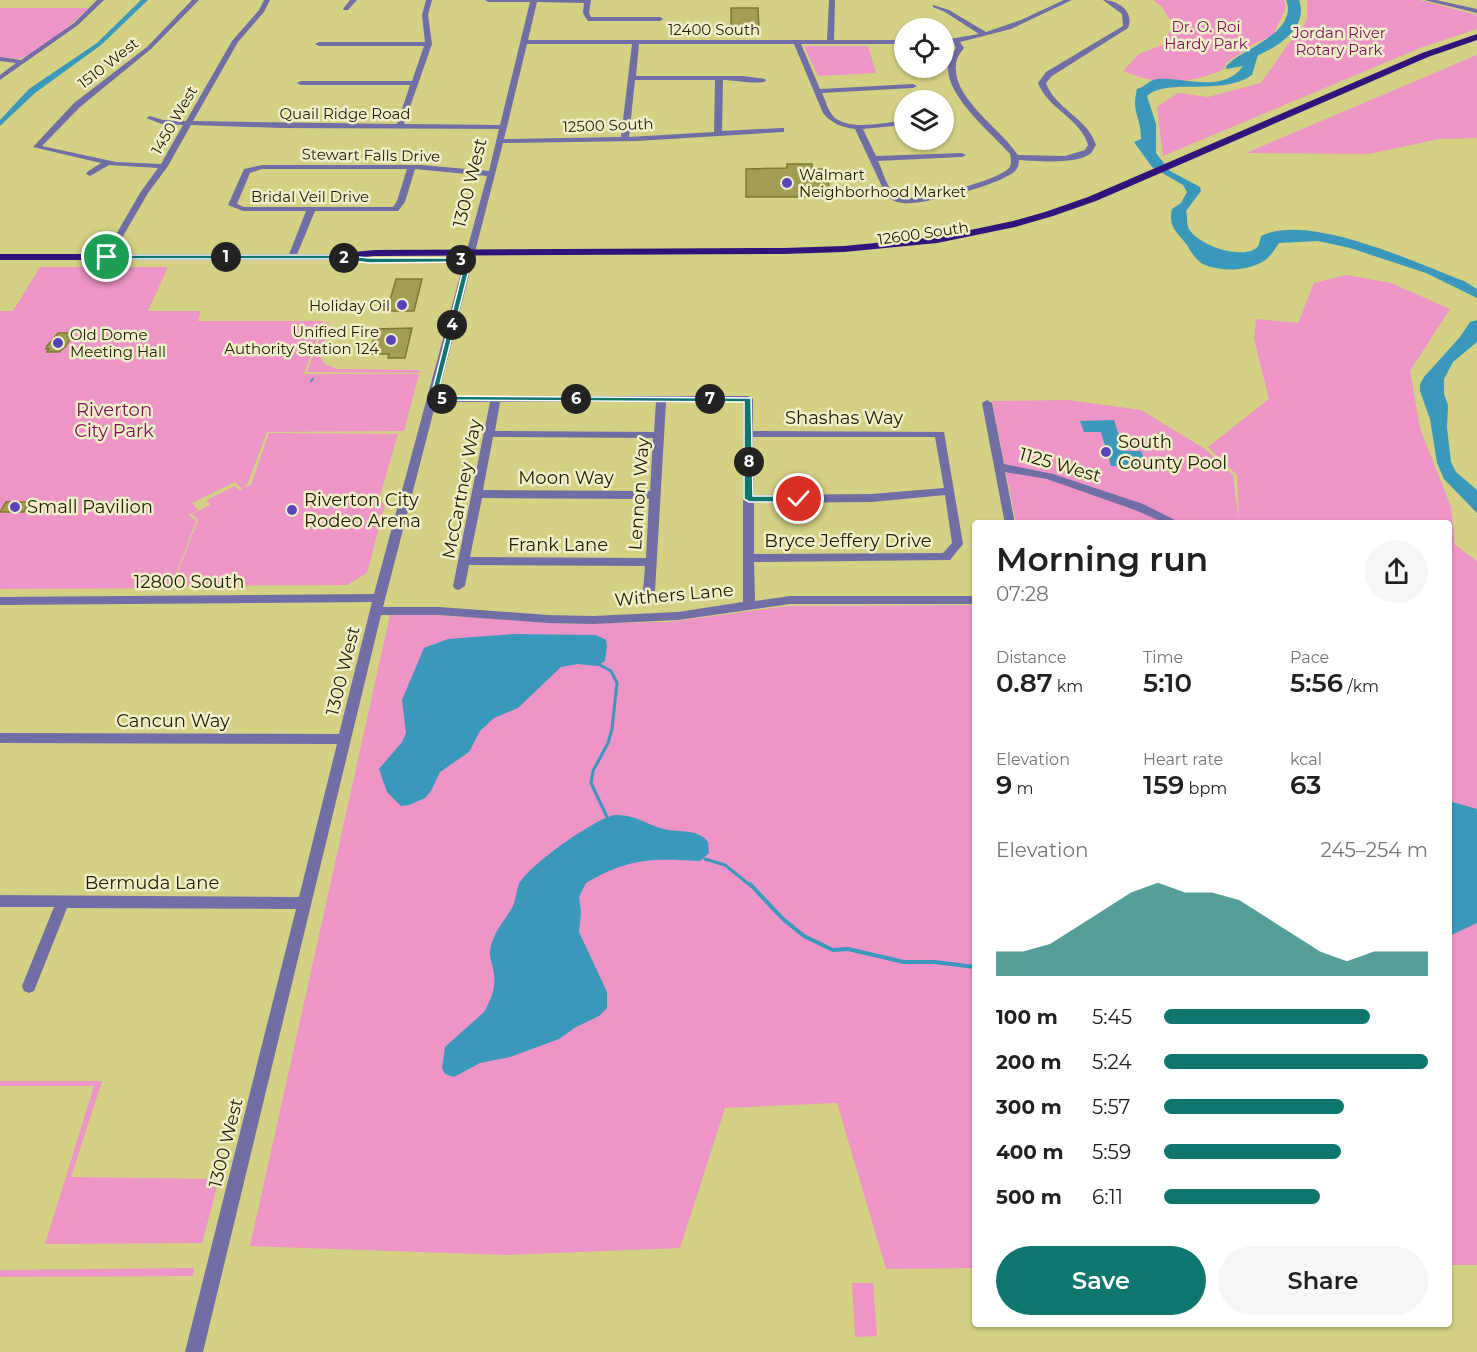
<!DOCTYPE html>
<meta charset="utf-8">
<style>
body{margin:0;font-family:Montserrat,sans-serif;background:#f6f6f6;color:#202124;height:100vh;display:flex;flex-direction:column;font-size:22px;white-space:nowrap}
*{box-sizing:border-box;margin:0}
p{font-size:20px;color:#757577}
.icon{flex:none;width:33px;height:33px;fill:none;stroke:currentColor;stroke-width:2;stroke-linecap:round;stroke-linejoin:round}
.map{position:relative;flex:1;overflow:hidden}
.side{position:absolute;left:972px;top:520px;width:480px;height:807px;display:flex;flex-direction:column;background:#fff;border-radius:6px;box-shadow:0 2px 4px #0004}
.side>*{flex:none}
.fabs{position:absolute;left:894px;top:18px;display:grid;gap:12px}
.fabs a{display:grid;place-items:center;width:60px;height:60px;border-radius:50%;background:#fff;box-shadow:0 2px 4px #0004;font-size:30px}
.pin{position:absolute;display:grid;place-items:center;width:51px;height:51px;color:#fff;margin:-26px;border:3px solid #fff;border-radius:50%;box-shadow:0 2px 6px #0007}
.km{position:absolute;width:30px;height:30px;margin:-15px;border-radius:50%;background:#222;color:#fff;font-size:16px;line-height:30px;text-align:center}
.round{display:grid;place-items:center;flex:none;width:63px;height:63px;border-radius:32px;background:#f6f6f6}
.headline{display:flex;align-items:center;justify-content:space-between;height:102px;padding:0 24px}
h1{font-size:33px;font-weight:600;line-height:45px}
.metrics{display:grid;grid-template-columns:repeat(3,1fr);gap:9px;height:102px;padding:6px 24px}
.metrics div{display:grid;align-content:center}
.metrics b{font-size:26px;font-weight:600}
.metrics small{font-size:16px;font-weight:400}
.metrics p{font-size:16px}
.chart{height:168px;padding:12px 24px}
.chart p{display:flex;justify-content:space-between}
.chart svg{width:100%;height:108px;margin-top:6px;fill:#0f766e;opacity:.7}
.action{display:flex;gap:12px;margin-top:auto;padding:12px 24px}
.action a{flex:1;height:69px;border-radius:36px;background:#0f766e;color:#fff;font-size:24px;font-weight:600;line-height:69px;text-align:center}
.action a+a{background:#f6f6f6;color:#202124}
ul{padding:0 24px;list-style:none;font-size:20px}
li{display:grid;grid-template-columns:96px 72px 1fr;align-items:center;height:45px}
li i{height:15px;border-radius:8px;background:#0f766e}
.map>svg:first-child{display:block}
</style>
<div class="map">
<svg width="1477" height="1352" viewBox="0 0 1477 1352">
<rect width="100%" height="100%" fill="#d4d084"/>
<!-- green -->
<path fill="#ec95c6" d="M1153,0H1284L1286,8L1273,35L1254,44L1226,63L1224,69C1188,85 1160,86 1123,71L1139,54L1165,44L1173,24L1161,6Z
M1307,0H1420L1477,15V29L1420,48L1163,156L1157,107L1178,93L1208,97L1261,83L1289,43L1301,30L1307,19Z
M0,8H88C74,23 43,49 24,57C16,60 7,58 0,57Z
M804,46H868L876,73L818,76Z
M1477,55V138L1439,139L1369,154L1246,153Z
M40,267H168L148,311H201L198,321H323L304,374H419L404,431L267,432L247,485L243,488L251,485L269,433L398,434L379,499L385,505L367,573L347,585L185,586L176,577L198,520L192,514L210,505L207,500L235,486L239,490L242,489L235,482L192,503L198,510L189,515L196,521L171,588L0,589V311H13Z
M1346,275L1391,283L1450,309L1410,371L1420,428L1451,507L1455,545L1477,561V1265H1449V524L1016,523L992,401L1068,400L1141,410L1205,449L1233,475L1239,521L1237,475L1208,447L1269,399L1254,339L1256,319L1298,323L1314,283Z
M325,322H329L327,330H332C329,340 320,344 318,354L325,364L337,369L418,370L421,373L307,372Z
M975,605V1268L886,1269L837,1103L725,1108L680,1248L507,1255L250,1246L390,615H434L569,624L668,622L789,606Z
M0,1081H102L71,1177L219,1179L202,1243L45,1244L94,1086H0Z
M194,1268L193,1276L0,1277V1270Z
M852,1283H873L877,1336L855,1337Z"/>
<!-- water -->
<path fill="#3a98ba" d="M1286,0H1299C1309,27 1278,47 1258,55L1252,75C1220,97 1167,77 1147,96L1156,124V153L1170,171L1200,187L1201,191L1186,211C1188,217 1186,223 1189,229C1198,245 1239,259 1255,249C1259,247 1260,241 1261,236C1308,212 1416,263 1464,281L1477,289V298L1426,273L1350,248L1318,241L1279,243C1275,249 1270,257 1264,261C1247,271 1223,272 1205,265C1196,261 1192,253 1187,245C1177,232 1168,228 1172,209L1181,203L1187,192L1183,185L1152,167L1134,142L1141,139C1141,115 1131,114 1137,89C1145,87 1149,80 1157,79C1184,77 1224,94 1243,66L1226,69V66C1242,49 1287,37 1288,9C1288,6 1287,3 1286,0Z
M1477,320V342L1453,362L1444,379V394L1448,405L1447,428L1451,462L1456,472L1477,490V513L1444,479L1437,463L1430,419L1420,391V384L1424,377L1460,337L1470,322Z
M1114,420L1124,451H1141L1146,465L1111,466L1101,432H1084L1080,421Z
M513,634L596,635L606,640L607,646L605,661L597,666L578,664L561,667L518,708L494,718L480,731L469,752L440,772L431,791L425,798L409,805L401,806L387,792L379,769L402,742L406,733L402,700L424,648L448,639Z
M1449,801L1477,809V923L1449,936Z
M614,815C638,815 644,824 664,829C678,833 698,828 708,842L709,853L700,861C652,858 628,858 586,883L579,897L581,912L579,932L607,992V1008L599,1016L576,1027L559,1039L510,1057L480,1063L454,1077L445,1074L442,1068L445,1047L484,1012C492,998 497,985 493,969C492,963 489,957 490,951C492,934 505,920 513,906C516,899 516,891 519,884C529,865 593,820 614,815Z"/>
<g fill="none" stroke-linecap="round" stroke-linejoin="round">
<!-- stream-far2 -->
<path stroke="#3a98ba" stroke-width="2" d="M311,381L313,379"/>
<!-- stream-far1 -->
<path stroke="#3a98ba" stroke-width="3" d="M600,665L611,671L617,683L612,729L608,743L593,771L591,783L607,817
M705,859L725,865L751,886"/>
<!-- stream -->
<path stroke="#3a98ba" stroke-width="4" d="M750,884L783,919L804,936L833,950L848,949L904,962H935L975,967"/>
<!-- canal -->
<path fill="#3a98ba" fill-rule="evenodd" d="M141,0H148L101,45L35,93L0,126V120L29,89L97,43Z"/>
</g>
<!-- building -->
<path fill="#a19d52" stroke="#7d782c" stroke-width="1.5" d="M731,8H758L759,31H731Z
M787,164H812V169H827L830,197H746V169L787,168Z
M396,279H422L414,311H387Z
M412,328L405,358H388L389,354H372L374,350H370L377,329Z
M58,333H70L68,337H71L66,346L59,352H47L49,349H46L47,346Z
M6,502H29L24,512H0Z"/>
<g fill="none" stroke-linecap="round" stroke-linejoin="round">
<!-- minor -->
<path fill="#706ea4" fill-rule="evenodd" d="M97,0H104L78,25L0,80V75L16,63L0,61V57L21,60L74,23Z
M192,0H199L151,49L80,107L42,146L116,162L161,164L183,125L162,124L146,118L150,116L163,120L186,121L232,41L259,10L264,0H270L264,12L238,42L193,121L397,124L410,85H301L297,83L301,81H412L424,46H319L315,44L319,42H425L422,15L426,0H432L428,15L432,44L404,124L500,125L530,2H488L485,0H591L589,13L591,17H660L663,19L660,21H589L587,20L583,13L584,3L537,2L528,40H827L829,0H835L834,40H904V44H801L820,89L913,84L917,86L913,88L822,93C826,101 828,112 835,118C852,131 885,122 904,121V125L863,129L876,156L962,153L966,155L962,157L878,161C883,171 888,192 898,197C912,204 999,180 1009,168C1012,164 1011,159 1010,154C992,133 945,96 948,65C949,59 953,53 956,48L954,43L944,44V40L979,34L945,12L933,7V5L949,10L986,32L1021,20L1064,0H1072L1011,29L960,42L964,48C960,53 956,59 956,65C952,98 1002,130 1018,155L1065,156L1085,150L1088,145C1081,119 1048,109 1038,83L1046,72L1123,26L1122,14L1103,0C1118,0 1135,12 1128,28L1052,76L1046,83C1055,109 1088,118 1096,145C1094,147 1093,151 1091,153C1078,165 1036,161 1019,160C1019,165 1018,168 1014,172C999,185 921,206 902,203C895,202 891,200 886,195L855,129C842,127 832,124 823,113L794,44H639L636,76H743L765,79L766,81C758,85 734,80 723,80L722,131L781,128H784V132L637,141L503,143L438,396H748L753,399V431L944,432L963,544L950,560L754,562L755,601L790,596H975V604H790L678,620L593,624L548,623L439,615H381L203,1352H185L296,909L67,908L34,991L29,993L24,991L22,986L54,907H0V895L299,897L337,744L0,743V733L339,734L372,602L0,605V597L374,594L487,176L415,169L405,202L398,211H315L296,257L292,260L288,257L306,211H243L228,205L244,169L262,165H422L489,171L499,129L281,128L191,125L168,166L148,193L111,257L104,259L103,257L140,193L158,168L109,165L90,176L86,174L87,172L101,163L33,147L74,103L147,47ZM527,44H632L621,137L504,139ZM635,80H715L714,132L629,137ZM262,169H407L397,201L393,207H244L237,204L250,173ZM436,402H490L453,586L455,589L459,590L465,586L469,565L645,566L643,591L649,595L655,591L666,402H743V602L678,612L593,616L548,615L439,607H383ZM500,402H656L654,432L495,431ZM493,437L653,438L650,491L483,490ZM753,437H935L944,488L872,494L754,495ZM945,495L952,543L943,553L754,554V503L872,502ZM482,498L649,499L646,558L470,557Z
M350,0H357L348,10H344L343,9Z
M1424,0H1436L1477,9V13Z
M987,400L992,403L1004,464L1053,474L1143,504L1183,524H1167L1135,510L1047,479L1005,472L1015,524H1005L982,403Z"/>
<!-- major -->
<path fill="#30147b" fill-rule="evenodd" d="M1477,34V40L1428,57L1096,201L1053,216L1015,227L937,243L844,252L783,254L374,256L334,260H0V254H334L374,250L783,248L844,246L937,237L1013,221L1045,212L1088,197L1422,53Z"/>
</g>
<!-- route -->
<path fill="#0f766e" stroke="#fff" stroke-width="1.5" d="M105,255H334L370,258H472L437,396L751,398L753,496H799L804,499L799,502H749L744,499V402L430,400L465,262L370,263L334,259H107Z"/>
<!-- markers -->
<g fill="#5943bb" stroke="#f0efca" stroke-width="2">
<circle cx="787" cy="183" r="6"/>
<circle cx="402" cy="305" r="6"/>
<circle cx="391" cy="340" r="6"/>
<circle cx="58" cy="343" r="6"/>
<circle cx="1106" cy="452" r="6"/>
<circle cx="15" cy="507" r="6"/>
<circle cx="292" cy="510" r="6"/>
</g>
<g text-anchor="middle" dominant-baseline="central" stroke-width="5" stroke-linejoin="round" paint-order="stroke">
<!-- far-park labels -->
<g font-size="15" fill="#7b0f58" stroke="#f0efca">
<text x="1206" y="26">Dr. O. Roi<tspan x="1206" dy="17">Hardy Park</tspan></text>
<text x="1339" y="32">Jordan River<tspan x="1339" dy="17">Rotary Park</tspan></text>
</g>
<!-- far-street labels -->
<g font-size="15" fill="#201e00" stroke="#f0efca">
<text x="714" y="29">12400 South</text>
<text transform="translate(108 63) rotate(-38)">1510 West</text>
<text x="345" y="113">Quail Ridge Road</text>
<text transform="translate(174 120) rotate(-60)">1450 West</text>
<text transform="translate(608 125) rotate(-2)">12500 South</text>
<text transform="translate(371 155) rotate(1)">Stewart Falls Drive</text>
<text x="310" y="196">Bridal Veil Drive</text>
<text transform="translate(923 233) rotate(-8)">12600 South</text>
</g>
<!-- far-poi labels -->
<g font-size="15" fill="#201e00" stroke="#f0efca" text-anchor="start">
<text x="799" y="174">Walmart<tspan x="799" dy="17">Neighborhood Market</tspan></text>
<text x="390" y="305" text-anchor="end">Holiday Oil</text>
<text x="379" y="331" text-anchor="end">Unified Fire<tspan x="379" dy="17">Authority Station 124</tspan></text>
<text x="70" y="334">Old Dome<tspan x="70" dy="17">Meeting Hall</tspan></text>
</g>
<!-- street labels -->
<g font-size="18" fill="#201e00" stroke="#f0efca">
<text transform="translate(470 183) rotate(-76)">1300 West</text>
<text x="844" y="418">Shashas Way</text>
<text transform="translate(1060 465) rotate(16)">1125 West</text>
<text x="566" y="478">Moon Way</text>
<text transform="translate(462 489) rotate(-79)">McCartney Way</text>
<text transform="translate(639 494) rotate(-86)">Lennon Way</text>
<text x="848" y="541">Bryce Jeffery Drive</text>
<text x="558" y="545">Frank Lane</text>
<text x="189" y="582">12800 South</text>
<text transform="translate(674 595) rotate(-5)">Withers Lane</text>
<text transform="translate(343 671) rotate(-76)">1300 West</text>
<text x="173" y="721">Cancun Way</text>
<text x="152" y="883">Bermuda Lane</text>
<text transform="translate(226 1143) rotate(-76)">1300 West</text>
</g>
<!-- park labels -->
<g font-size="18" fill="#7b0f58" stroke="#f0efca">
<text x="114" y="410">Riverton<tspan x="114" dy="21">City Park</tspan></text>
</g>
<!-- poi labels -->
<g font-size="18" fill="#201e00" stroke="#f0efca" text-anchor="start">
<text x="1118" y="442">South<tspan x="1118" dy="21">County Pool</tspan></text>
<text x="304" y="500">Riverton City<tspan x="304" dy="21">Rodeo Arena</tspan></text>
<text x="27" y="507">Small Pavilion</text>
</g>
</g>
</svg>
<div class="fabs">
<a><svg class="icon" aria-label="locate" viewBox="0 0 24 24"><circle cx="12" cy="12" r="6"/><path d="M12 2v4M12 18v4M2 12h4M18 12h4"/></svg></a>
<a><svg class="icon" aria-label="layers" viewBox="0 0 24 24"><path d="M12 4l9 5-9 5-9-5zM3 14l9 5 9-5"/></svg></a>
</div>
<div class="pin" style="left:107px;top:257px;background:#1e9e55"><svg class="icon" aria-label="arrive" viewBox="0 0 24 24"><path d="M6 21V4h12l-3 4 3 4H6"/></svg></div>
<div class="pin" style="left:799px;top:499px;background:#d93025"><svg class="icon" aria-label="check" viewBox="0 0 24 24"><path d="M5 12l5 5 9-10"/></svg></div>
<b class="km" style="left:226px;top:257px">1</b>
<b class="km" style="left:344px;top:258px">2</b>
<b class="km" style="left:461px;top:260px">3</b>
<b class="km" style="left:452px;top:325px">4</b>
<b class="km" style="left:442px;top:399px">5</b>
<b class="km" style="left:576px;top:399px">6</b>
<b class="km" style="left:710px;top:399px">7</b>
<b class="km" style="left:749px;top:462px">8</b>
<section class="side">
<div class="headline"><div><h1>Morning run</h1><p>07:28</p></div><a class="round"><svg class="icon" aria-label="share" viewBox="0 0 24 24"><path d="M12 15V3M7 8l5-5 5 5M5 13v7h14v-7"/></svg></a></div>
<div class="metrics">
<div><p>Distance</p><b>0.87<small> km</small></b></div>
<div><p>Time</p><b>5:10</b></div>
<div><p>Pace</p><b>5:56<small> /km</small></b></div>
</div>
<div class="metrics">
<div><p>Elevation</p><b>9<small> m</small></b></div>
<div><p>Heart rate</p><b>159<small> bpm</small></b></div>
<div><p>kcal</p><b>63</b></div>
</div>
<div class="chart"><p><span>Elevation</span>245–254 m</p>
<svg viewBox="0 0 160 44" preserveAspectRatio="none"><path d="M0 44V34L10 34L20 31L30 24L40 17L50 10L60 6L70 10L80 10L90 13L100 20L110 27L120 34L130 38L140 34L150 34L160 34V44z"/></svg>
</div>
<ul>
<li><b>100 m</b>5:45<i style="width:78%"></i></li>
<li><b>200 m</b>5:24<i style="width:100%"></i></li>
<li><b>300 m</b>5:57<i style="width:68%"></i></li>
<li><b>400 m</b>5:59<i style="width:67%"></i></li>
<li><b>500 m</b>6:11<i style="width:59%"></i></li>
</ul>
<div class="action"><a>Save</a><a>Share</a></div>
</section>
</div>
